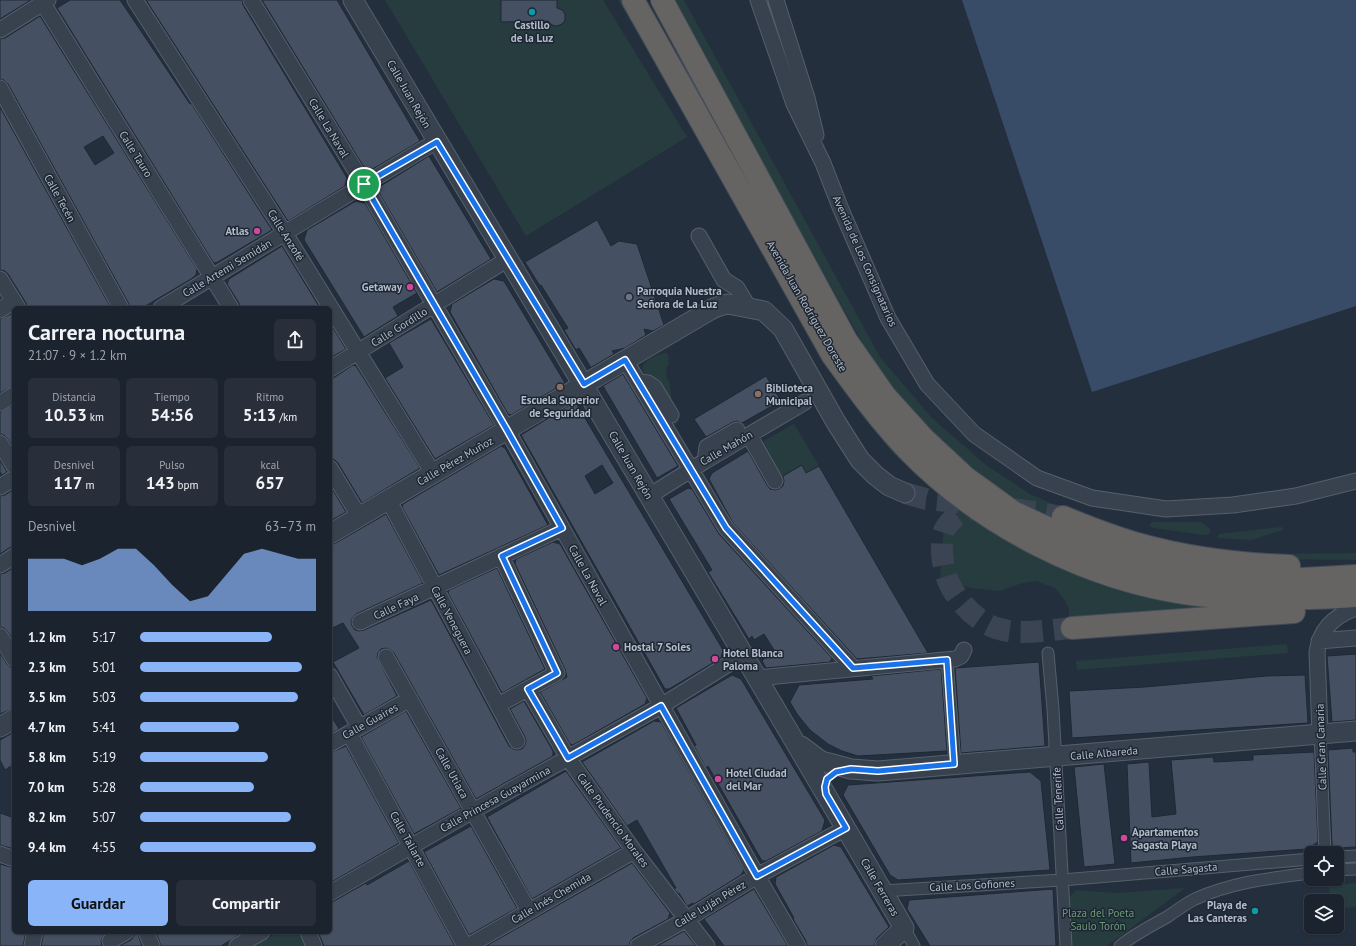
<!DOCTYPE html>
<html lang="es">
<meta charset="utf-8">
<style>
body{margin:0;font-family:"PT Sans",sans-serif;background:#282f3a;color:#f1f3f6;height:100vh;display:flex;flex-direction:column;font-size:15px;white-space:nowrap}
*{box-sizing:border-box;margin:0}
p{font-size:13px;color:#a0a4aa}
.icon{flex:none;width:22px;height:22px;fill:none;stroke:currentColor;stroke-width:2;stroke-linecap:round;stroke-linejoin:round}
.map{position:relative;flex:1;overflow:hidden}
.sheet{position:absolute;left:12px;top:306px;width:320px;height:628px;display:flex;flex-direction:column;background:#1b232e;border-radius:6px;box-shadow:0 1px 3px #0004,0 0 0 1px #39404a}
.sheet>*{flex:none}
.tools{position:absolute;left:1304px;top:846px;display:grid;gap:8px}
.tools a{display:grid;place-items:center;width:40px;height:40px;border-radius:6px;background:#1b232e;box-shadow:0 1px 3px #0004,0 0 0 1px #39404a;font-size:20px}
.pin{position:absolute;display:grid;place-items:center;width:34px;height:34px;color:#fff;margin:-17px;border:2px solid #fff;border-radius:50%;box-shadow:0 1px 4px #0007}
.round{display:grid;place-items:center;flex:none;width:42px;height:42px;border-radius:6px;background:#282f3a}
.head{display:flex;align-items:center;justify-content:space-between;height:68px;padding:0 16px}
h1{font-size:22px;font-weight:700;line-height:30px}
.figures{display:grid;grid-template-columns:repeat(3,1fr);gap:6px;height:68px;padding:4px 16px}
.figures div{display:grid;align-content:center;border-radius:6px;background:#282f3a;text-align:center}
.figures b{font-size:17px;font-weight:700}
.figures small{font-size:11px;font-weight:400}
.figures p{font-size:11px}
.chart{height:112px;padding:8px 16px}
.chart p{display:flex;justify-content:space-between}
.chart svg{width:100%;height:72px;margin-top:4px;fill:#8ab4f8;opacity:.7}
.action{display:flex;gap:8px;margin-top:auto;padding:8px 16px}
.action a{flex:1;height:46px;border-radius:6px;background:#8ab4f8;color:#111;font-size:16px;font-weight:700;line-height:46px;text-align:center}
.action a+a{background:#282f3a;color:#f1f3f6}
ul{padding:0 16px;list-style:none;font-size:13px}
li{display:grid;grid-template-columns:64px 48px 1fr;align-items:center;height:30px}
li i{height:10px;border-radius:5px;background:#8ab4f8}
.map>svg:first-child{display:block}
</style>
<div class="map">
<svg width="1356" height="946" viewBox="0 0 1356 946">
<rect width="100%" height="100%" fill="#242f3e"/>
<!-- green -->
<path fill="#263c3f" d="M385,0H603L687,137L526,236Z
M618,0H624L927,478L1275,605L1069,622V608L1064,599L1055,588L1036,581L1022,583L1000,591L971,588L940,578L945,509L939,495L917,476L893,453L856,408L823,361L680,105Z
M676,0H684L880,357L932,418L986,465L1030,494L1062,508L1056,525L1010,499L949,455L912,416L875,365L789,211Z
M664,353L668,354L669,364L667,366L666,378L669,380L672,403L679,421L672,428L648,377C632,365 654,356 664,353Z
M794,424L819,466L806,473L802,465L780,478L760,443Z
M1152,522H1201L1210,529L1211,532L1207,535H1204L1153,528L1149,525Z
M1282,527L1283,529L1282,530L1252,540L1218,538L1217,537L1219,534Z
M1356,553V560L1273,559V554Z
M1287,644L1288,653L1077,670L1076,661Z
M1356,883V907L1337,909V901H1330L1329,885Z
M1185,888L1107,946H1069L1066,901L1076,890L1117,893Z
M279,932H301L307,946H255Z"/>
<!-- water -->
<path fill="#394c67" d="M962,0H1356V306L1092,392Z"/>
<!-- building -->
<path fill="#455162" stroke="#1f2835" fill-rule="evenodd" d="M0,0H31L0,19Z
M70,0H120L190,104L191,103L272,230L216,263L213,262L57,8Z
M146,0H242L243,5L347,178L345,186L288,221Z
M262,0H337L420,141L371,170L365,169Z
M501,0H557V8L562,10L565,14V20L562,24L557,26L552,25L548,21L501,22Z
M40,16L197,269L196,275L191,279L142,308H130L129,304L8,84L4,80L0,79V39L5,38ZM103,136L114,153L95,165L84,147Z
M0,107L111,308H27L26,303L8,274L5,271L0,270Z
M429,156L491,259L437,292L378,191L379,187Z
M356,201L365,203L417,293L393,307L398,316L364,337L304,240L307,230Z
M597,220L611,246L619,241L637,244L664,325L653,331L644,329L646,335L625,348L612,351L614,354L590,368V366L579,348L576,350L564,330L568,328L559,314L541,285L540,286L525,262Z
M282,246L320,308H240L239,303L227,284L229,279Z
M494,279L504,281L565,383L511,415L508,414L450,312L452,304Z
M11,314L14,316V386L0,393V319Z
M431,319L494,425L435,459L385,378L403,367L389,343Z
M330,323L346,349L330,358Z
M353,365L356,366L420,468L362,503L338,463L335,460L330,459V378L335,377Z
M623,374L678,466L657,478L603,386Z
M766,376L781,401L742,423L737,421L733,422L706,437L694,419Z
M573,403H576L723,650L721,658L669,689H665L521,435ZM602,465L613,483L595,494L585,476Z
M14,405V449L7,438L4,435L0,434V412Z
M501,446L505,448L548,525L439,575L402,507L403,504Z
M748,451L767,485L770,489L775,490L779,489L783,486L784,481L783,476L802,465L806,473L819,466L928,653L857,659L733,523L709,479L712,473Z
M0,460L7,472L2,475L0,472Z
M330,485L346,512L330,521Z
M688,488L692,489L719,534L832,658L830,662L766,668L762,661L765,658L763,656L774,650L764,634L754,640L752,636L749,639L708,572L712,570L669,499Z
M14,489V547L9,548L0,554V496L5,495Z
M386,514L423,583L356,614L353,617L351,621L352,626L355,630L359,631L364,630L431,600L509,746L513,749L517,750L522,749L525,745L526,741L525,737L510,709L524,701L553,751V756L476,799L394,653L391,650L386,648L381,649L378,653L377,657L397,696L364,715L333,662L359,648L343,623L330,629V545L336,543Z
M553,542L560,544L647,698L645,704L573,745L570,744L540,692L567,677L565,669L515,564L516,559Z
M14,567V642L7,631L4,628L0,627V574L5,573Z
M497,568L545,669L502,693L448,593L449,590Z
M0,653L7,664L10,667L14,668V708L0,714Z
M1356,654V720L1332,722L1327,656Z
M1039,662L1045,746L961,753L955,668Z
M941,669L947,751L858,756L842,751L828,744L810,730L797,714L790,702L799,685L873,679L871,676Z
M732,675L741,679L825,820L822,831L766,861H762L708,766L706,768L694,746L696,745L676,708Z
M1305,675L1308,723L1072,738L1069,691L1145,687L1267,676Z
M406,711L461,808L414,834L361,737Z
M330,714L339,729L330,734Z
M654,721L661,722L744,870L741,875L694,904L693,903L687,906L679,893V894L674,889L676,888L637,820L627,826L582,762Z
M14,732V764L5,770L0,760V740Z
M346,746L399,843L330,883V753Z
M1353,748V752H1356V847L1336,848L1332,844L1328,750Z
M1314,752L1318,842L1307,849L1192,857L1131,863L1127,764L1149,762L1152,817L1176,814L1171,760L1213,757L1214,762L1253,760V755Z
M1104,764L1115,864L1084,867L1074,767Z
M566,771L621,848L532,899L487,817Z
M1030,772L1041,781L1050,870L898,880L890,875L843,795L848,785Z
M0,813L14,818V849L0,845Z
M471,826L517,908L469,935L424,852Z
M834,845L841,847L889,927L877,938L874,946H807L806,941L793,919L794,918L775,884L776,877Z
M409,861L455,946H324L318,932H330V902L334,901L366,883L367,885Z
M632,863L670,913L668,919L633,938L630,942L629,946H486Z
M0,864L14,868V932H26L23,946H0Z
M754,889L788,946H724L704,919Z
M1053,889L1056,946H930L907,909L909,900Z
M684,931L696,946H657Z
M44,932H105L101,941L102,946H41Z
M137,932L142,946H119L131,940Z
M156,932H244L221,946H161Z"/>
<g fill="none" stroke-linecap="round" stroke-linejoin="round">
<!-- trunk-tunnel -->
<path stroke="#3a4453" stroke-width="22" stroke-dasharray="22 11" stroke-linecap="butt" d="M905,493L926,499L979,504
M988,505C971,508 955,512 945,529C941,536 942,545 942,553C943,564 945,575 950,585C959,603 978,622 996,628C1020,636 1047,630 1072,628
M1013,509L1063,517"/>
<defs>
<path id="pedestrian" d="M1048,653L1053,709L1066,946
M947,660L955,764
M1320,734L1325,853
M1337,857L1356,856
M1337,870L1356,869
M882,891L1062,880L1311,859
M904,928L914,946
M1120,946C1135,934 1151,926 1167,917C1176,911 1185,904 1195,899C1232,882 1272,878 1311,873"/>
<path id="minor" d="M41,0L231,308
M135,0L281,227L433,473
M251,0L368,191L507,430L757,876L798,946
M758,0L794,104L823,163L840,207L888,318L927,384L974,434L1037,478L1092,498L1166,509L1233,505L1296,496L1356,481
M776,0L807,98L816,135
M0,30L48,0
M0,88L121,308
M699,236L724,280L737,288L749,308
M0,279L18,308
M161,308C253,253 344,196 437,141
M0,310L14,301
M625,360L726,528L853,668
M330,369L508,259
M638,382L648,383L654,387L671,415
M0,403L14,395
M749,435L775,481
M0,443L14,466
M705,461L707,447L737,430
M330,468L359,516
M0,487L14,478
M649,496L705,461L805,402
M388,499L517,741
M0,565L14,556
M360,622L562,528
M0,636L14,659
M1319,641L1356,638
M386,657L529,911
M330,676L359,727
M757,678L955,659L961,656L964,650
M528,689L568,758L634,851L707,946
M498,705L557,673L501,556
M349,733L465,946
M1320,734L1317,652C1320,629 1334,616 1356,608
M330,744L410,699
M0,854L14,859
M330,893L473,811L661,706L743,655
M146,932L152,946
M308,932L314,946
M110,941L126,932
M32,946L35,932
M237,946L262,932
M468,946L634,851
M638,946L687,919L757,876L846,828"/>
<path id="tertiary" d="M353,0C538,309 723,617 904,928L885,946
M330,534L712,309L719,306L728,304L764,311L783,329L837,424L860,460L875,475L889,486L905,493
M0,727L14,719
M801,746L821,761L851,769L878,771L1356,731"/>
<path id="trunk" d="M633,0L833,356C857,389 881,422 909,451C982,526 1088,580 1191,594C1246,601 1301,599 1356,596
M662,0L846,340L885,396L923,438L966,478L1013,512L1058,533L1101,552L1145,565L1192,575L1247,580H1285L1356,576
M1063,517C1088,527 1112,537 1138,544C1187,558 1238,564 1289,566
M1072,628L1294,612"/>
</defs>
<!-- pedestrian casing -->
<use href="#pedestrian" stroke="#565f6c" stroke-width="13"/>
<!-- minor casing -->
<use href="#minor" stroke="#565f6c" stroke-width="17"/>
<!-- tertiary casing -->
<use href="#tertiary" stroke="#565f6c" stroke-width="21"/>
<!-- trunk casing -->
<use href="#trunk" stroke="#434c59" stroke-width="24"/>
<!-- pedestrian -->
<use href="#pedestrian" stroke="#38414e" stroke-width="11"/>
<!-- minor -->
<use href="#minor" stroke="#38414e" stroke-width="15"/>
<!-- tertiary -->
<use href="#tertiary" stroke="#38414e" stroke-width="19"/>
<!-- trunk -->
<use href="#trunk" stroke="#656462" stroke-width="22"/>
</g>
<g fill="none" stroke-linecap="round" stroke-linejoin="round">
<defs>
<path id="route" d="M437,142L584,384L625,360L726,528L853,668L947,660L954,764L878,771L851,769L836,772L827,779L825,787L826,794L846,828L757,876L661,706L568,758L528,689L557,673L502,556L562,528L507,430L364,184Z"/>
</defs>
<!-- route casing -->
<use href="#route" stroke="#fff" stroke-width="8"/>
<!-- route -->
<use href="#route" stroke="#1a73e8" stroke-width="5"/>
</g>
<!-- markers -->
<g fill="#0f9aa8" stroke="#1d2633" stroke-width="1.5">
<circle cx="532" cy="12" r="4"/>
<circle cx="1255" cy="911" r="4"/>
</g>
<g fill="#d1479c" stroke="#1d2633" stroke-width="1.5">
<circle cx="257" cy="231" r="4"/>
<circle cx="410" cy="287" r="4"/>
<circle cx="616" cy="647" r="4"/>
<circle cx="715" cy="659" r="4"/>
<circle cx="718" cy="779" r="4"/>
<circle cx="1124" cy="838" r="4"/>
</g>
<circle fill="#6b7280" stroke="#1d2633" stroke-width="1.5" cx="629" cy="297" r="4"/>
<g fill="#8d6e63" stroke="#1d2633" stroke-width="1.5">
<circle cx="560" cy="387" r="4"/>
<circle cx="758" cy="394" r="4"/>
</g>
<g text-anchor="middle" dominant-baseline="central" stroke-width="3" stroke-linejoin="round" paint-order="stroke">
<!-- poi labels -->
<g font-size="11" font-weight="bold" fill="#b4bcc9" stroke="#1d2633" text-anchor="start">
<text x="532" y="25" text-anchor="middle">Castillo<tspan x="532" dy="13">de la Luz</tspan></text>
<text x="249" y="231" text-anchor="end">Atlas</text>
<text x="402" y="287" text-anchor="end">Getaway</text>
<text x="637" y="291">Parroquia Nuestra<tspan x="637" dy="13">Señora de La Luz</tspan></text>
<text x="766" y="388">Biblioteca<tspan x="766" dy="13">Municipal</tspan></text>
<text x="560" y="400" text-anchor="middle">Escuela Superior<tspan x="560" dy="13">de Seguridad</tspan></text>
<text x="624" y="647">Hostal 7 Soles</text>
<text x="723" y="653">Hotel Blanca<tspan x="723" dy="13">Paloma</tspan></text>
<text x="726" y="773">Hotel Ciudad<tspan x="726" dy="13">del Mar</tspan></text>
<text x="1132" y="832">Apartamentos<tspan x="1132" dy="13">Sagasta Playa</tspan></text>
<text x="1247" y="905" text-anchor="end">Playa de<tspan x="1247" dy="13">Las Canteras</tspan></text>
</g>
<!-- street labels -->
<g font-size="11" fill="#b4bcc9" stroke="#1d2633">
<text transform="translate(409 94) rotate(60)">Calle Juan Rejón</text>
<text transform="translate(329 128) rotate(59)">Calle La Naval</text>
<text transform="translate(136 154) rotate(58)">Calle Tauro</text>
<text transform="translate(60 198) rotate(61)">Calle Tecén</text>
<text transform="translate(286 235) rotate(58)">Calle Anzofé</text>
<text transform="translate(865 261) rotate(66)">Avenida de Los Consignatarios</text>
<text transform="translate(227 268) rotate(-31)">Calle Artemi Semidán</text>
<text transform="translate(807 306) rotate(60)">Avenida Juan Rodríguez Doreste</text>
<text transform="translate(399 327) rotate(-32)">Calle Gordillo</text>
<text transform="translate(726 448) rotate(-30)">Calle Mahón</text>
<text transform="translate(455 461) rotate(-30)">Calle Pérez Muñoz</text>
<text transform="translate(631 465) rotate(60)">Calle Juan Rejón</text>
<text transform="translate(588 575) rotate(61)">Calle La Naval</text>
<text transform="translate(396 606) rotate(-25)">Calle Faya</text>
<text transform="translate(452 620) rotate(62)">Calle Veneguera</text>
<text transform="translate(370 721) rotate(-29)">Calle Guaires</text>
<text transform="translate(1321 747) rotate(-92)">Calle Gran Canaria</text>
<text transform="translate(1104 753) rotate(-5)">Calle Albareda</text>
<text transform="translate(452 773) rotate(61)">Calle Utiaca</text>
<text transform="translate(495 799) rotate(-29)">Calle Princesa Guayarmina</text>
<text transform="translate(1058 799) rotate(-93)">Calle Tenerife</text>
<text transform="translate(613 820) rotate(54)">Calle Prudencio Morales</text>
<text transform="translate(408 839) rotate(61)">Calle Taliarte</text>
<text transform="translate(1186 869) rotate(-5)">Calle Sagasta</text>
<text transform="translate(972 885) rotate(-3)">Calle Los Gofiones</text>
<text transform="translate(880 887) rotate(60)">Calle Ferreras</text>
<text transform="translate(551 898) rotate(-30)">Calle Inés Chemida</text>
<text transform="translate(710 904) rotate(-31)">Calle Luján Pérez</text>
</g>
<!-- park labels -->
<g font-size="11" fill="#6b9a76" stroke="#1d2633">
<text x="1098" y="913">Plaza del Poeta<tspan x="1098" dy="13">Saulo Torón</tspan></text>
</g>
</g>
</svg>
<div class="tools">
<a><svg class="icon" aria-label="locate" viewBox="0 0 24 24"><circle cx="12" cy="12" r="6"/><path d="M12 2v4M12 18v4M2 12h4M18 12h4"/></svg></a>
<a><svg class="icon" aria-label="layers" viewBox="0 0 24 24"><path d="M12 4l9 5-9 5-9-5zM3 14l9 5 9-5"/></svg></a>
</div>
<div class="pin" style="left:364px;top:184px;background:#1e9e55"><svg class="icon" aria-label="arrive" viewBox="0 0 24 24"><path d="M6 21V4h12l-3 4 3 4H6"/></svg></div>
<section class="sheet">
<div class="head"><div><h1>Carrera nocturna</h1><p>21:07 · 9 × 1.2 km</p></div><a class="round"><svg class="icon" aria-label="share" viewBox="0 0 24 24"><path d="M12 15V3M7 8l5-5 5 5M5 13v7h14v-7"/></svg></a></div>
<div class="figures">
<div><p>Distancia</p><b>10.53<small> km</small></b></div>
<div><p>Tiempo</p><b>54:56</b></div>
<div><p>Ritmo</p><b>5:13<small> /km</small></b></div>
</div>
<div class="figures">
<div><p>Desnivel</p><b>117<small> m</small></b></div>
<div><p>Pulso</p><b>143<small> bpm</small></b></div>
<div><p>kcal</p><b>657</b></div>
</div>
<div class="chart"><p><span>Desnivel</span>63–73 m</p>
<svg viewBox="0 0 160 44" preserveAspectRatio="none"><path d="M0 44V12L10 12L20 12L30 16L40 12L50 6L60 6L70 16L80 28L90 38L100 35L110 22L120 9L130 6L140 9L150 12L160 12V44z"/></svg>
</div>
<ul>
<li><b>1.2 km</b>5:17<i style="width:75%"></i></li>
<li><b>2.3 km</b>5:01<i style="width:92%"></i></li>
<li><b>3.5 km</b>5:03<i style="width:90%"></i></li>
<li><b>4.7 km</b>5:41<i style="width:56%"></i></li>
<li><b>5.8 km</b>5:19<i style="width:73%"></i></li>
<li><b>7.0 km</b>5:28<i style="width:65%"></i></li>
<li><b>8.2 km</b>5:07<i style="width:86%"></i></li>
<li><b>9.4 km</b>4:55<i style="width:100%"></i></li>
</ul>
<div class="action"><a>Guardar</a><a>Compartir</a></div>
</section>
</div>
